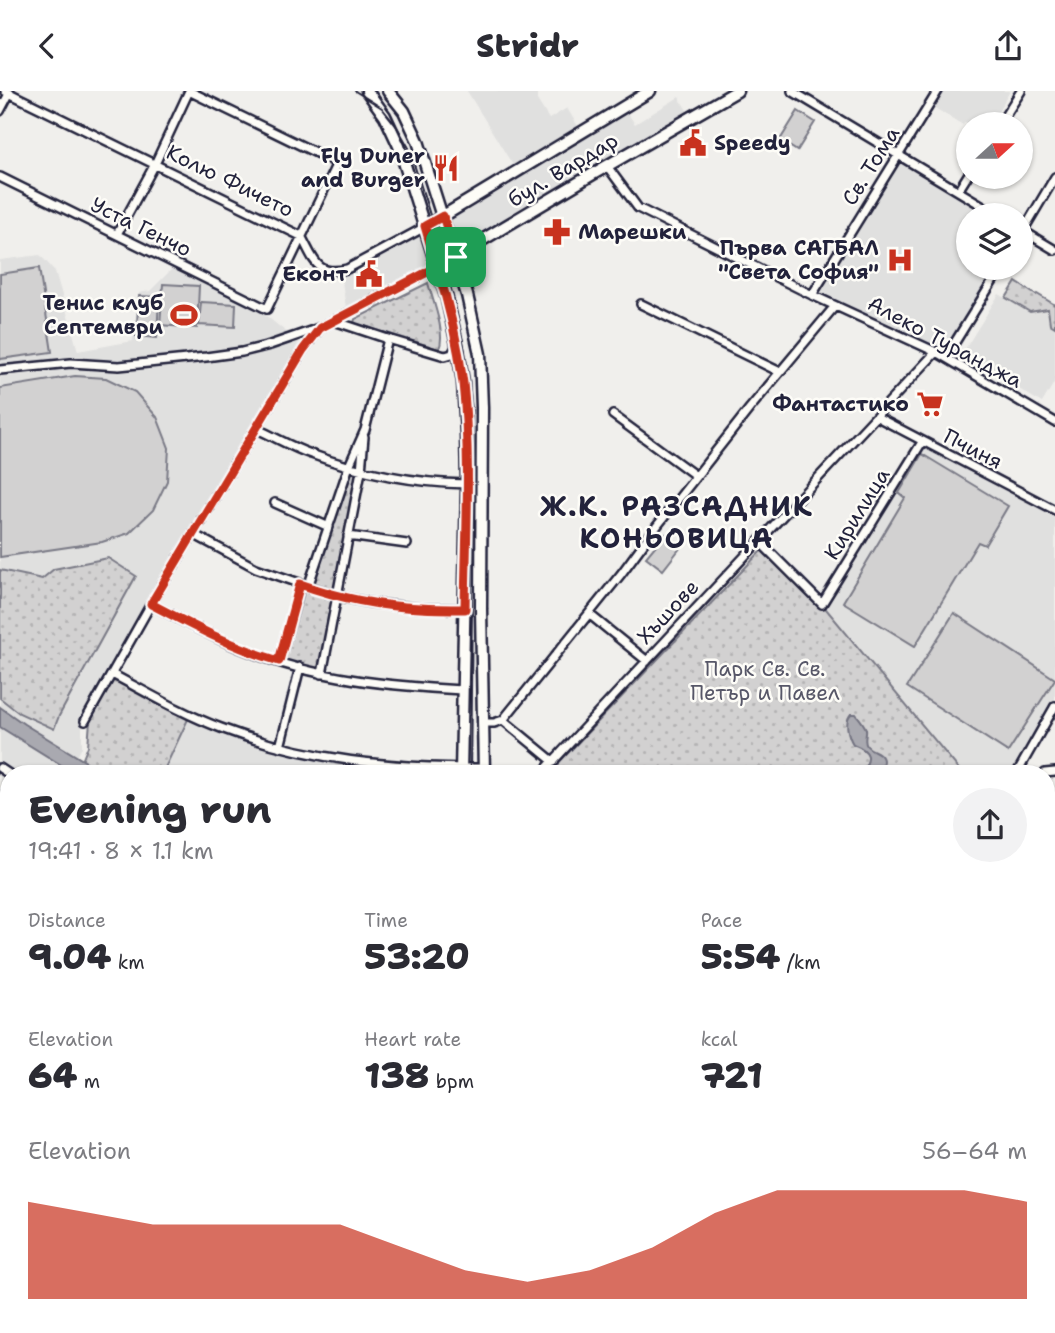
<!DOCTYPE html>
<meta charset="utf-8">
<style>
body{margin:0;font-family:"Shantell Sans",sans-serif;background:#f2f2f3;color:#2b2b33;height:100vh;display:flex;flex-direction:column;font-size:26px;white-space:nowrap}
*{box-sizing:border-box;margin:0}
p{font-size:23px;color:#7c7c81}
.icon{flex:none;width:38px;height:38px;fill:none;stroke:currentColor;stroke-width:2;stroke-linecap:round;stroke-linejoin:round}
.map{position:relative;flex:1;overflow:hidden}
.panel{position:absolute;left:0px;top:674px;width:1055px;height:569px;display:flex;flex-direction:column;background:#fff;border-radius:28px 28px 0 0;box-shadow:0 2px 5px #0004}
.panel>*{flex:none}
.needle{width:46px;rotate:69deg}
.tools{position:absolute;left:956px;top:21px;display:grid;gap:14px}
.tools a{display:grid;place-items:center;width:77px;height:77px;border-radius:50%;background:#fff;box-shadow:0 2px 5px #0004;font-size:35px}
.pin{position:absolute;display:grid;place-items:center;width:60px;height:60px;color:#fff;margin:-30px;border-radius:14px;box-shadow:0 4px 10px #0006}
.round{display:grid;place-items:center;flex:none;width:74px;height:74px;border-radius:37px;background:#f2f2f3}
.overview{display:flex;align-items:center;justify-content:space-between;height:119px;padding:0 28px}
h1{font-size:38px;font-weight:800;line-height:52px}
.stats{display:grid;grid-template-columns:repeat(3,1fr);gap:10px;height:119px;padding:7px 28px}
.stats div{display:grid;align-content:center}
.stats b{font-size:35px;font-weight:800}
.stats small{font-size:19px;font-weight:400}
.stats p{font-size:19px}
.chart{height:196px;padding:14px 28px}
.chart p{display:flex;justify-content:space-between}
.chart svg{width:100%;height:126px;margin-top:7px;fill:#c8321e;opacity:.7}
header{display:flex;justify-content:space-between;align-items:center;height:91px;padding:0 28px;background:#fff;font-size:32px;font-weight:800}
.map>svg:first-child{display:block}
</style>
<header><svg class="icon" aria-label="back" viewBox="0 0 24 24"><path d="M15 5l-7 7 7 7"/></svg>Stridr<svg class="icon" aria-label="share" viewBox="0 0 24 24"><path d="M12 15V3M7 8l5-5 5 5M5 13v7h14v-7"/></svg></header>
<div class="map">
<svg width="1055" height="1242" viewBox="0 0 1055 1242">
<defs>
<pattern id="green-dots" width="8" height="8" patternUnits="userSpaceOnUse" patternTransform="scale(1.75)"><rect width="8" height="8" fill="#d2d1d1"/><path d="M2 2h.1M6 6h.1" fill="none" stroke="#b4b3b4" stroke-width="1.8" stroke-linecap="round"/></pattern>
<pattern id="forest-firs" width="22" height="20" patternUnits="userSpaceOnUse" patternTransform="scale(1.75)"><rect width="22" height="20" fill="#d2d1d1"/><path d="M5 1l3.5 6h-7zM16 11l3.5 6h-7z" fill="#b4b3b4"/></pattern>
</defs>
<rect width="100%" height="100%" fill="#f0efec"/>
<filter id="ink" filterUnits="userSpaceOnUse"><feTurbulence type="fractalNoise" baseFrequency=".0143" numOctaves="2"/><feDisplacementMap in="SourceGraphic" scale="14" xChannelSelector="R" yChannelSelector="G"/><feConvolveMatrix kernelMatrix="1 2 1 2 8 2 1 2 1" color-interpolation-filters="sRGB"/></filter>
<g filter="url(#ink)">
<!-- built -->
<path fill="#e0e0df" d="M467,0H535L537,1V9L549,28L567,17L585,47L626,20L635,33L679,6L688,21L470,152L346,217L341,184H345L457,121L519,84Z
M943,0H1010L991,33H970L965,31L963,34L933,16Z
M898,64L998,124H968V177H1001L946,266L812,204Z
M40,164L55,180L78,260L133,250L139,202L150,200L174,176L265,224L299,251L281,287L252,337L82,625V656L69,682H9V822L0,844V169Z
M999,203L1030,221L1048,218L1050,233L1055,236V290L1042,312L962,263Z
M922,351L1055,419V615L1017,682H962L822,513Z
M188,628L224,645L279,659L371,679L443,682H169L164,680Z
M0,875L9,881V1046L0,1040Z
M432,1234H500L499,1242H444Z"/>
<!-- green -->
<path fill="url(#green-dots)" stroke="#7a7a86" stroke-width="2" d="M1016,191L1036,204L1037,203L1055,214V236L1050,233L1048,218L1030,221L1006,207Z
M428,192C433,210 446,242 439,258L354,232L355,228Z
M349,377L360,381L322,583L279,570L301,493L309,495Z
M763,458L821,516L822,513L962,682H549Z
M108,467L136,485L59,625L54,638L19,622L0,607V479L42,488L54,478Z
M113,587L190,624L164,679L169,682H104L82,670L88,655L90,630Z
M7,689L9,690V812L0,806V701Z"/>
<!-- forest -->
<path fill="url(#forest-firs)" stroke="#7a7a86" stroke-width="2" d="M0,1040L9,1046V1234H106L99,1242H0Z"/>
<!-- pitch -->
<path fill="#d2d1d1" stroke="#7a7a86" stroke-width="2" d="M798,20L815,31L797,60L780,49Z
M39,177L52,261L0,268V183Z
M163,193L199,195L197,237L160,234Z
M139,205L159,206L157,247L136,245Z
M201,211L236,213L235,236L199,234Z
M75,285L106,287L135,301L157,326L169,357L167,390L153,419L129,442L102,451L0,466V297Z
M922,363L1008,415L985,454L978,451L915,555L843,511L905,407L899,402Z
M665,443L681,456L663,479L646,466Z
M954,522L1055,588L1008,661L907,596Z"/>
<!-- water -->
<path fill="#a9a9b0" stroke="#737381" stroke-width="2" d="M0,616L24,633L104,682H74L0,636Z
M851,623H856C859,627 864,633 866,638C867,644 863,650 867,655C871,660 879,660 882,666C885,671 881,677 880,682H861C872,667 871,660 853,653C848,645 844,630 851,623Z"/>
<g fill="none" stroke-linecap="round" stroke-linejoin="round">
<defs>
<path id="street" d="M5,0L301,145C314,168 316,186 347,178L425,136
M792,0L998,124
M0,20L10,1
M1000,33L1021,0
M607,75L638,117L812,204L936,261L1055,331
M0,86L267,218L337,72L189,0
M958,100L968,84
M1020,138L1055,159
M117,143L155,73L189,0
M1020,145L1055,86
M812,204L938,0
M641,213L780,281
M334,230L388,248L445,265L452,263L457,254
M952,256L1001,177
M0,279L71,272L119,275L206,266L242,261L270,254L319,237
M613,324L696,385
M877,326L1055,419
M257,338C275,346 293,357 311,363C362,382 413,392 467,393
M275,412L329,436
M193,443L256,477L337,505L372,512L420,517L465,518
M348,445L407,453
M760,451L822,513L922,351
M308,496L349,375L365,339L388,248
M151,513C183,530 214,547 247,560C316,588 390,595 462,599
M589,523L647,570
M279,570L301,493
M112,583C148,602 183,623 221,637C308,670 392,677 484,677
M322,583L361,380L364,346
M503,629L554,671
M85,630L151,513L303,259L320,237L437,176
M482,632H494L503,629L621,483L646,449L750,317L835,215
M280,656L300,576
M0,677L9,683
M542,682L936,261
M1017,682L1055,615
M1045,682L1055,681
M1046,755L1055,754
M1046,815L1055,814
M0,855L9,835
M0,867L2,871L9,875
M1046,990L1055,988
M1046,1082L1055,1080
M1046,1131L1055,1181
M416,1234L429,1242
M649,1234L676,1242
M795,1234L812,1242"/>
<path id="secondary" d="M367,0L385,25L399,55L447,208L457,253L463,291L466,344L467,393L461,682
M388,0L404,20L418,50L467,204L480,263L482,317L481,518L484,682
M425,136L650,0
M437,176L593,83L737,0"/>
<path id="primary" d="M1046,880L1055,879
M1046,895L1055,894
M120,1242L127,1234
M138,1242L145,1234"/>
</defs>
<!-- street casing -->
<use href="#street" stroke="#22223b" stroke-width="12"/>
<!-- secondary casing -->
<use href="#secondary" stroke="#22223b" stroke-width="15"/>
<!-- primary casing -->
<use href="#primary" stroke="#22223b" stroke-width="16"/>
<!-- street -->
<use href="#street" stroke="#fdfcf7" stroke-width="7"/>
<!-- secondary -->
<use href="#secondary" stroke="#fdfcf7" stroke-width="10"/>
<!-- primary -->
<use href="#primary" stroke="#fdfcf7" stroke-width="10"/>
<!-- tram -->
<path stroke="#22223b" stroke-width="2" d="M355,0L382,17L397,36L409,57L445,172L465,260L472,319L473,431L470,682
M1046,890L1055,888"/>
</g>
</g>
<g fill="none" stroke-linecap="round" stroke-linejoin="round" filter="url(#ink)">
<defs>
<path id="route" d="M456,166L443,125L425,135L437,176L320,237L303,259L151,513C193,535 234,557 279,570L300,493C339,507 379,515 420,517C435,518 450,518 465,518C466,443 471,367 463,292C458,252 449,214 437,176L456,166"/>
</defs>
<!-- route casing -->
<use href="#route" stroke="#fff" stroke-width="14"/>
<!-- route -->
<use href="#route" stroke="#c8321e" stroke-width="9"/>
</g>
<!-- icons -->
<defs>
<symbol id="civic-bare" viewBox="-9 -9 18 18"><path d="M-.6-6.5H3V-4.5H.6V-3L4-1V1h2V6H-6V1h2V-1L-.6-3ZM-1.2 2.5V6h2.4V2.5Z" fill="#c8321e" stroke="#fdfcf7" stroke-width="2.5" paint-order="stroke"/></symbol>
<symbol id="restaurant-bare" viewBox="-9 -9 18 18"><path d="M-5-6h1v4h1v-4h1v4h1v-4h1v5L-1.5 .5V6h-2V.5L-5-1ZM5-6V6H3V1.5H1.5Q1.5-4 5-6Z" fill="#c8321e" stroke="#fdfcf7" stroke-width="2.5" paint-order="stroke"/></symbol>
<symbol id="pharmacy-bare" viewBox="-9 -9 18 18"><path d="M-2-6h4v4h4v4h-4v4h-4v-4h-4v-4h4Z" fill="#c8321e" stroke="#fdfcf7" stroke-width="2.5" paint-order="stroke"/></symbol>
<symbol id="hospital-bare" viewBox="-9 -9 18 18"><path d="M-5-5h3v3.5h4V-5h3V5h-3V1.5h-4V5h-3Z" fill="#c8321e" stroke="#fdfcf7" stroke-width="2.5" paint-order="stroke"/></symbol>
<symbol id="stadium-bare" viewBox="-9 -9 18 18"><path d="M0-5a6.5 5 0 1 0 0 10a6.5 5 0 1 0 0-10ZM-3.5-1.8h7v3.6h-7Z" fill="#c8321e" stroke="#fdfcf7" stroke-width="2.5" paint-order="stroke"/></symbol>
<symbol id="supermarket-bare" viewBox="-9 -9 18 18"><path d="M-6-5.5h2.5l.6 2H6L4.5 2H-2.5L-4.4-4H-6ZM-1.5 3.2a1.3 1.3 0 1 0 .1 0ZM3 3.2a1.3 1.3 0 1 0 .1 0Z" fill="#c8321e" stroke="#fdfcf7" stroke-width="2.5" paint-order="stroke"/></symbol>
</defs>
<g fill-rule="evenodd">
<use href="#civic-bare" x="674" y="33" width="38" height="38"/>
<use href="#restaurant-bare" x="427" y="58" width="38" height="38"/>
<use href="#pharmacy-bare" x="538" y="122" width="38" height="38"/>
<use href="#hospital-bare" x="881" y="150" width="38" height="38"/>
<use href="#civic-bare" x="350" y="164" width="38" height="38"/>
<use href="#stadium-bare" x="165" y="205" width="38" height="38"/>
<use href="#supermarket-bare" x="911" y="294" width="38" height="38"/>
</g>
<g text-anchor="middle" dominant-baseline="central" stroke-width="5" stroke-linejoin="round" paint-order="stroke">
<!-- poi labels -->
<g font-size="21" font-weight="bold" fill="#22223b" stroke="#fdfcf7" text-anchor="end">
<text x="714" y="52" text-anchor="start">Speedy</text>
<text x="425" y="65">Fly Duner<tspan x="425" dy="24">and Burger</tspan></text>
<text x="578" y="141" text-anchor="start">Марешки</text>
<text x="879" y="157">Първа САГБАЛ<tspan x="879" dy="24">"Света София"</tspan></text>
<text x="348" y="183">Еконт</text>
<text x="163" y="212">Тенис клуб<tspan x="163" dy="24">Септември</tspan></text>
<text x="909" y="313">Фантастико</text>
</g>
<!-- street labels -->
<g font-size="21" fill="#22223b" stroke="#fdfcf7">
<text transform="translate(871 75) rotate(-58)">Св. Тома</text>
<text transform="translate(563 79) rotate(-31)">бул. Вардар</text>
<text transform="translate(230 90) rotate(26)">Колю Фичето</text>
<text transform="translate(141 136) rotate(26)">Уста Генчо</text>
<text transform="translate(945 251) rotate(28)">Алеко Туранджа</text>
<text transform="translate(973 358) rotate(27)">Пчиня</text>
<text transform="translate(857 423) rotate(-58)">Кирилица</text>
<text transform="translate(668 521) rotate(-47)">Хъшове</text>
</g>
<!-- park labels -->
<g font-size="21" fill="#575768" stroke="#fdfcf7">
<text x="765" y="578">Парк Св. Св.<tspan x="765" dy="24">Петър и Павел</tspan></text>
</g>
<!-- district labels -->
<g font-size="28" font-weight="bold" letter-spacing="2" fill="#22223b" stroke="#fdfcf7">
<text x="677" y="415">Ж.К. РАЗСАДНИК<tspan x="677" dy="32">КОНЬОВИЦА</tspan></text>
</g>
</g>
</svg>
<div class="tools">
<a><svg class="needle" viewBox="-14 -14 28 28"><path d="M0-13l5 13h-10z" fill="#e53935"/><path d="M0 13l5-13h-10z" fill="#7c7c81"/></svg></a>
<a><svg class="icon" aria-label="layers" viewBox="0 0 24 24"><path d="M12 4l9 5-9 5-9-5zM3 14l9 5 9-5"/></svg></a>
</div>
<div class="pin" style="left:456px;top:166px;background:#1e9e55"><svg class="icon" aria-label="arrive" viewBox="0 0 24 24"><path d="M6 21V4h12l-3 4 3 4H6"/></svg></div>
<section class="panel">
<div class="overview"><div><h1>Evening run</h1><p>19:41 · 8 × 1.1 km</p></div><a class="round"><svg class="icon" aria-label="share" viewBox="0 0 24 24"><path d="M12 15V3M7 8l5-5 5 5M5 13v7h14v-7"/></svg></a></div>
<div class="stats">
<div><p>Distance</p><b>9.04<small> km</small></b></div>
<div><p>Time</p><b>53:20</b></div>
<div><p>Pace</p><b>5:54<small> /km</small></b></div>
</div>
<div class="stats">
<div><p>Elevation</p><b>64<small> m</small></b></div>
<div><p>Heart rate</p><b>138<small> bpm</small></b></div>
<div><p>kcal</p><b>721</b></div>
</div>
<div class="chart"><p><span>Elevation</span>56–64 m</p>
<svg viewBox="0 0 160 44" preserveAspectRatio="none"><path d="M0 44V10L10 14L20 18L30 18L40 18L50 18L60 26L70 34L80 38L90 34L100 26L110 14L120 6L130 6L140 6L150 6L160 10V44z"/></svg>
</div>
</section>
</div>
